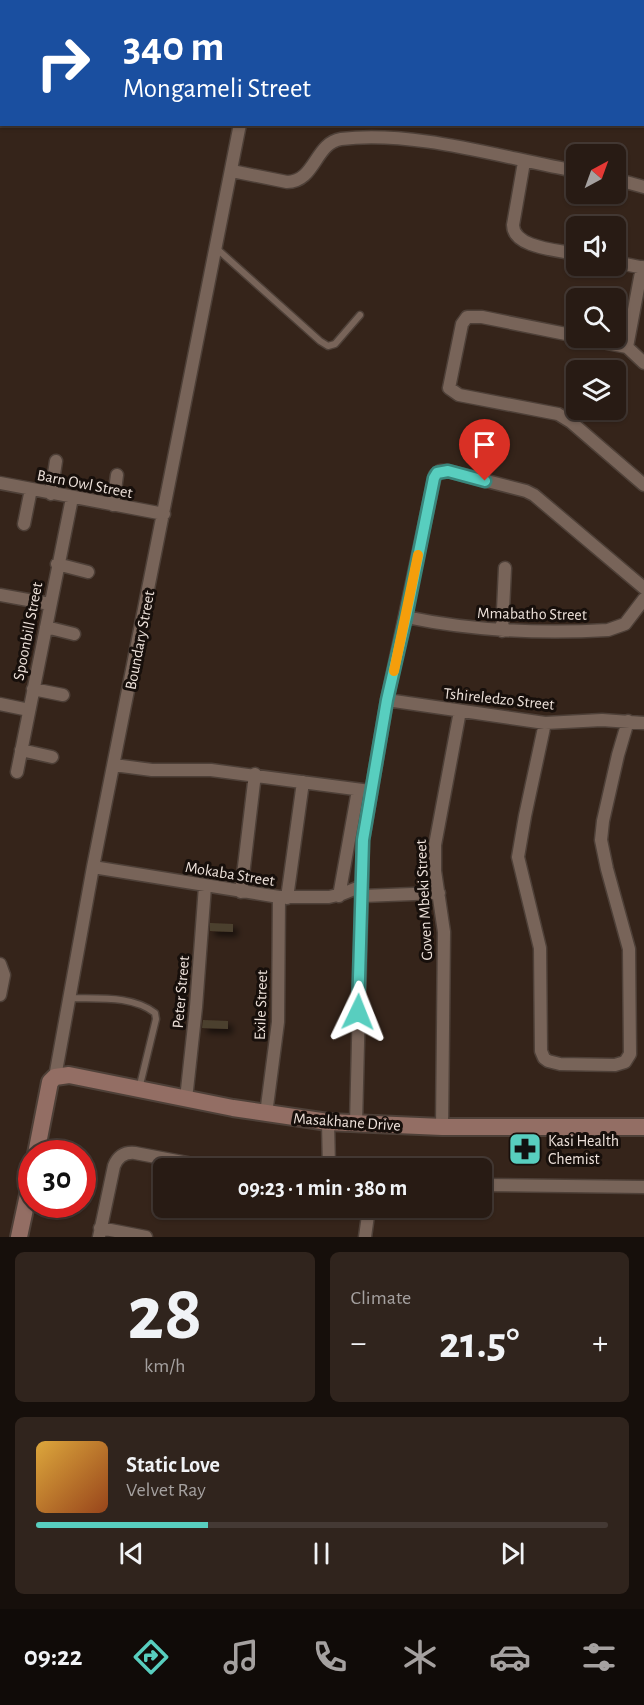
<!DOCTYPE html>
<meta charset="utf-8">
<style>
:root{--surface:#281b14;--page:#30241d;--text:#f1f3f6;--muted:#a5a1a0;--line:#443934;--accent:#58cebf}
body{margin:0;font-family:"Alegreya Sans",sans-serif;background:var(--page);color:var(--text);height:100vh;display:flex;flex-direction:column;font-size:22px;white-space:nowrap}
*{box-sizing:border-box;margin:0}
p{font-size:20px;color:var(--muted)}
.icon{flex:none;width:33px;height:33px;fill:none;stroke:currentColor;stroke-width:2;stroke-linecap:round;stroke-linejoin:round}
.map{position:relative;height:1237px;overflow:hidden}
.side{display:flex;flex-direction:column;gap:15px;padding:15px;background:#160f0b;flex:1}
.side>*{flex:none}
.hud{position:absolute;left:0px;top:0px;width:645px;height:126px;box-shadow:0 2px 4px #0004,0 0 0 2px var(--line);background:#1a4fa0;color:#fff;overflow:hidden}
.needle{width:39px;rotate:41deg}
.tools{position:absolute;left:566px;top:144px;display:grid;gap:12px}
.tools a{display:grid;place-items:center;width:60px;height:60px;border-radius:9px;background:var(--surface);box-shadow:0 2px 4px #0004,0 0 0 2px var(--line);font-size:30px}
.speed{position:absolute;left:18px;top:1140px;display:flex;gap:12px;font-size:30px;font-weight:700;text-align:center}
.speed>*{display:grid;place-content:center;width:78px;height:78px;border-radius:50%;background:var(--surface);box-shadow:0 2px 4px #0004,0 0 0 2px var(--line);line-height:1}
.speed .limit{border:9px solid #d22;background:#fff;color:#111}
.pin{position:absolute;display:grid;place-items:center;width:51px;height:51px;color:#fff;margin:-62px -26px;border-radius:50% 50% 50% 0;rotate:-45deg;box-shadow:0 0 6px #0007}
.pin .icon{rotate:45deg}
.me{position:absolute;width:66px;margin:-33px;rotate:2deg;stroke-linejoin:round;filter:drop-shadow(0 0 4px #0008)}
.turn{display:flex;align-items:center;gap:21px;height:126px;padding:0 24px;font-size:27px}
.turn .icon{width:78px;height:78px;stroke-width:2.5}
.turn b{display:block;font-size:42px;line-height:51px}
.big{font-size:45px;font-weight:700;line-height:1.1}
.side .widget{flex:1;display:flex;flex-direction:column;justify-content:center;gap:9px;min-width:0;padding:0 21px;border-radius:9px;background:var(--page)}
.side .dial{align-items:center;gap:0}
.dial b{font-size:78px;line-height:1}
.song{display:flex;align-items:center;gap:18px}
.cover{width:72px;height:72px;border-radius:9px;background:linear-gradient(135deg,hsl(40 70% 55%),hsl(20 70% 35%))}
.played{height:6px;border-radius:3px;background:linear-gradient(90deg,var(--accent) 30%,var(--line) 30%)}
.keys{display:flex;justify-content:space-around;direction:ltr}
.heat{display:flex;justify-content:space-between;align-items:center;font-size:33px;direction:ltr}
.side .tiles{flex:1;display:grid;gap:15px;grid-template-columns:1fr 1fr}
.widget:last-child{grid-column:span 2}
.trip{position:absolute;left:153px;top:1158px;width:339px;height:60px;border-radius:9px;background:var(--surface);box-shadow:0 2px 4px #0004,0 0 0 2px var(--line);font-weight:700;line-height:60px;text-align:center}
.tab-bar{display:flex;height:96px;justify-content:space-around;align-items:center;background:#100b08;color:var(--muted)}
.tab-bar .icon{width:42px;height:42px}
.tab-bar .selected{color:var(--accent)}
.tab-bar b{font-size:27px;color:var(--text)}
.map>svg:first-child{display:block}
</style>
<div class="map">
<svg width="644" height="1237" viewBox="0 0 644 1237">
<defs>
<filter id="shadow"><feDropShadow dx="4.5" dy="4.5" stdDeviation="3" flood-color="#0009"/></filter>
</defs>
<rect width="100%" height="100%" fill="#35241a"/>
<path fill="#4c402f" filter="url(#shadow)" d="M210 923 233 924V932L210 931Z
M203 1020 228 1021V1029L202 1028Z
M515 1144H535V1154H515Z"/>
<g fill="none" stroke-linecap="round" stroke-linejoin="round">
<g stroke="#4e4038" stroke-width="9">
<path id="lane" d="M362 2 363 0
M216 248 320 341 328 346 335 344 360 315
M70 998C97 999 132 995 155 1013L156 1019 139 1089"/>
</g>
<g stroke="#4e4038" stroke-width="15">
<path id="street" d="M263 2V0
M524 162 513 225C513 248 559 250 576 254
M232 171 287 182C315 182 315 143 341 139 415 130 503 158 576 171
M615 179 644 187
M615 262 644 268
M576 336 482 317H467L462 324 449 388 459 395 558 414 571 422 644 485
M582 338 627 347 644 363
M627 347 642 267
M0 483 164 514
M51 494 56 461
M113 505 117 475
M24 524 31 489
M57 564 88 572
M0 595 50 604
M406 617C473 631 540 634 608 630L625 624 644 599
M46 627 74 634
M502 631 505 568
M33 689 63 695
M387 700 545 723 602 720 644 723
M0 704 29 710
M545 723 525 816 518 857 540 948 541 1051 544 1058 548 1061 560 1064 615 1065 625 1062 630 1054 629 949 607 869 601 840 603 821 618 755 628 721
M21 750 52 757
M114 765 152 770H211L370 791
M17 772 72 498
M93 867 279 897H329L342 894 362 886
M241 892 255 774
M339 896 358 790
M362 896 439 893
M287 898 303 782
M0 964 4 975 0 995
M55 1077 93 867 240 124
M186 1099 196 1007 205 886
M266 1114 278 1022 279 897
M328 1122 329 1168
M356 1124 363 840 387 700 435 475 440 471H448L526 491 534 495 644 588
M442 1127 444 932 435 871V845L460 711
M482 1185 644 1187
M100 1228 146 1237
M99 1237 114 1166C118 1156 125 1152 135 1153L214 1168
M365 1237 369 1208"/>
</g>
<g stroke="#4e4038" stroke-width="20">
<path id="secondary" d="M204 0 212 2
M36 1154 50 1082 55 1077 69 1075 233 1108 328 1122 442 1127H644
M19 1237 32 1176"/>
</g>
<use href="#lane" stroke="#786459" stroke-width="6"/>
<use href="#street" stroke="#786459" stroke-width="12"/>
<use href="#secondary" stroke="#936e64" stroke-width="16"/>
</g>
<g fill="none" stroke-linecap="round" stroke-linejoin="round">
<g stroke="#39867c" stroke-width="15">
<path id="route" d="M358 1012 363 840 387 700 406 617 434 478 437 473 448 471 485 481"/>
</g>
<use href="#route" stroke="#58cebf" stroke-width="10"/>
<path stroke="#f59e0b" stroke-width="10" d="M394 671 418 555"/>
</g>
<defs>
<g id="pharmacy-square" transform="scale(1.725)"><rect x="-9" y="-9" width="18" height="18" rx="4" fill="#58cebf" stroke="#170f0b"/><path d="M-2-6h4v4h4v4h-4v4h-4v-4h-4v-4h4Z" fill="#111"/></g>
</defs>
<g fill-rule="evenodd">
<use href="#pharmacy-square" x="525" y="1149"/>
</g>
<g text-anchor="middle" stroke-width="6" stroke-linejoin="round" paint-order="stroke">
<g font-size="16" fill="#eee2db" stroke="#170f0b">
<text transform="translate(85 483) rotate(11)" y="6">Barn Owl Street</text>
<text transform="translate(532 613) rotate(1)" y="6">Mmabatho Street</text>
<text transform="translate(27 631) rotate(-79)" y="6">Spoonbill Street</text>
<text transform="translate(139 640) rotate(-79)" y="6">Boundary Street</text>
<text transform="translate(499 698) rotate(6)" y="6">Tshireledzo Street</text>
<text transform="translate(230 873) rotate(9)" y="6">Mokaba Street</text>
<text transform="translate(423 900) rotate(-93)" y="6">Goven Mbeki Street</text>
<text transform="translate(180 992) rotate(-85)" y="6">Peter Street</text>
<text transform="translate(260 1005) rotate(-88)" y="6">Exile Street</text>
<text transform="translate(347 1121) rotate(4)" y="6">Masakhane Drive</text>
</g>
<g font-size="16" fill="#eee2db" stroke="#170f0b" text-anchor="start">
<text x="548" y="1146">Kasi Health<tspan x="548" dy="18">Chemist</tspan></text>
</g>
</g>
</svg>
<div class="tools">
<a><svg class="needle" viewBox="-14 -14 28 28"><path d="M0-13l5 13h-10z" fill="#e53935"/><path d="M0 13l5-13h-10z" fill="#a5a1a0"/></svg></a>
<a><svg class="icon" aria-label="sound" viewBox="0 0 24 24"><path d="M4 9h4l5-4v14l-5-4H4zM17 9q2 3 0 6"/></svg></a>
<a><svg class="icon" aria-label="search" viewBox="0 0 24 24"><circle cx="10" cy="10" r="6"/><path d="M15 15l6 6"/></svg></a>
<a><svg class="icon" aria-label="layers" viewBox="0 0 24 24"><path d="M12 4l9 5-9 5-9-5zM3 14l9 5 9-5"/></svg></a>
</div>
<div class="speed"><div class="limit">30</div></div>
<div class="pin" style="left:485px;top:481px;background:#d93025"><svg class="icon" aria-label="arrive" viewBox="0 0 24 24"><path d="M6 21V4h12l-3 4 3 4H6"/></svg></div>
<svg class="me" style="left:358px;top:1012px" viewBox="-20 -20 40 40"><path d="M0-17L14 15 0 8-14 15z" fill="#58cebf" stroke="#fff" stroke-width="4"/></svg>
<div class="trip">09:23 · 1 min · 380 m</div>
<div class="hud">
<div class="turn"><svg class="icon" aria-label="right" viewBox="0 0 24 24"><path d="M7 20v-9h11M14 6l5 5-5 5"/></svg><div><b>340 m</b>Mongameli Street</div></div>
</div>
</div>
<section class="side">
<div class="tiles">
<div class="widget dial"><b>28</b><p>km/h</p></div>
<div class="widget"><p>Climate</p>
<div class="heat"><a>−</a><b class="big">21.5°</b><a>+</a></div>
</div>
<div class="widget">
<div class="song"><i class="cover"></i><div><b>Static Love</b><p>Velvet Ray</p></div></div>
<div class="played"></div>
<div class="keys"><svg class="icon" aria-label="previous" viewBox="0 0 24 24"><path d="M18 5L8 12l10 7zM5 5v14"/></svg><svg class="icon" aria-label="pause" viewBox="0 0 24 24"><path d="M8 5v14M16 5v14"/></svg><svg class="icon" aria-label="next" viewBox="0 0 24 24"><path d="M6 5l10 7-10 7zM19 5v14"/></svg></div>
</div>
</div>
</section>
<nav class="tab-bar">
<b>09:22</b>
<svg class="icon selected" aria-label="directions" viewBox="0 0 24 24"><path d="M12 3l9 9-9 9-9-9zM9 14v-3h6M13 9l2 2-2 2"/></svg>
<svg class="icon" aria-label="music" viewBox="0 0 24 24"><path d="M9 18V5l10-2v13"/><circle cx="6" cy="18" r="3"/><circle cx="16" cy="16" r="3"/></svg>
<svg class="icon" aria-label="phone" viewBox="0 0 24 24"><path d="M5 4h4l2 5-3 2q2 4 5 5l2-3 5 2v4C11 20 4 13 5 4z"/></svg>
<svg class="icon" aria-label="climate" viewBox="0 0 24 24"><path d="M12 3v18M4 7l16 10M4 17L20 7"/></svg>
<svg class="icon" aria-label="car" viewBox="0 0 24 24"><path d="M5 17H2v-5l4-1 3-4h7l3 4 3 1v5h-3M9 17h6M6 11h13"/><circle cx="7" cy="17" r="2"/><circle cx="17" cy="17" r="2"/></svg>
<svg class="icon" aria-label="filters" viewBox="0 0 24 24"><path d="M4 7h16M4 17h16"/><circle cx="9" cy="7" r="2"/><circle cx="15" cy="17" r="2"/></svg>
</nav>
